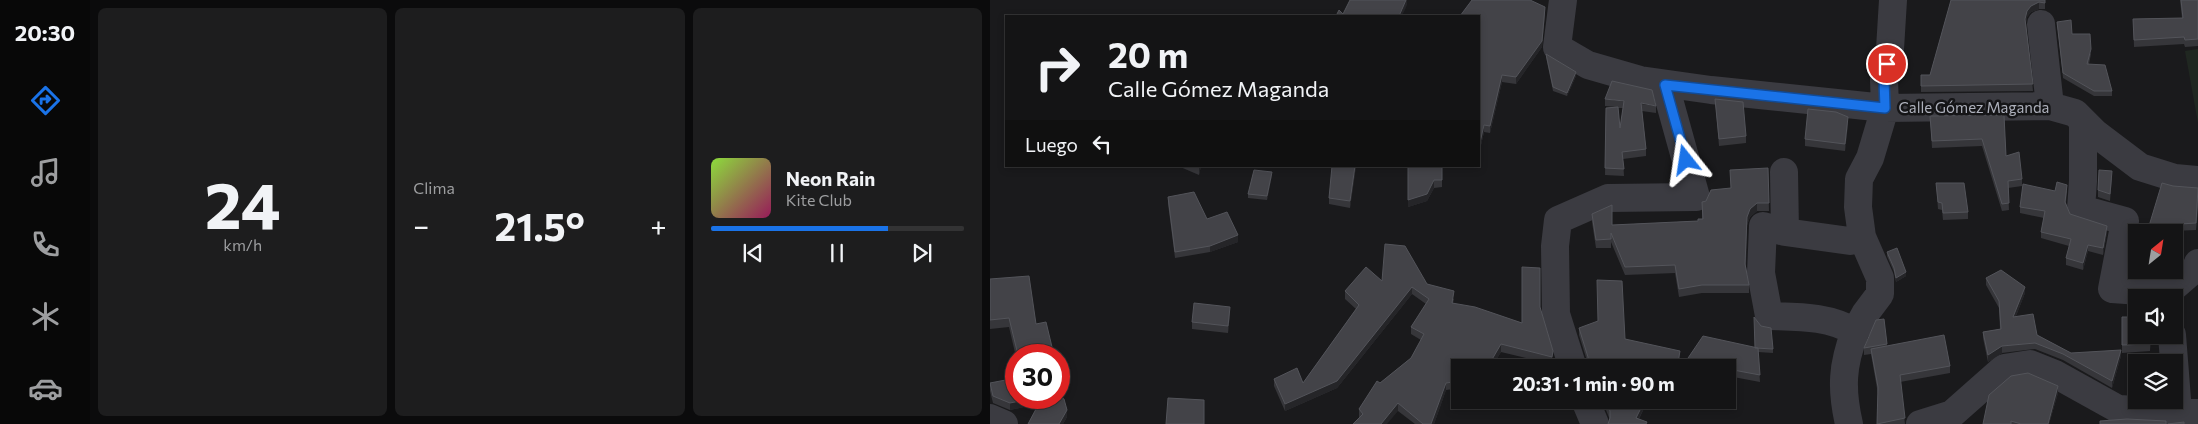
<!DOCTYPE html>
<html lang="es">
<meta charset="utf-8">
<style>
:root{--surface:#141415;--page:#1d1d1e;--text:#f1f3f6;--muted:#9d9ea0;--line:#333334;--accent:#1a73e8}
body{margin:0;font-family:Commissioner,sans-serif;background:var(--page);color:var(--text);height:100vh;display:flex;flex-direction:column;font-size:19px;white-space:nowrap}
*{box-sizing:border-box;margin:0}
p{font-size:16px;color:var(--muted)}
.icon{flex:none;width:28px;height:28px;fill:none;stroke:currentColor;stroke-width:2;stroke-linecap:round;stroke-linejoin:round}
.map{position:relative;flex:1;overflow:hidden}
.details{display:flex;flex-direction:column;gap:8px;padding:8px;background:#0b0b0c;width:900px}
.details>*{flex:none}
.top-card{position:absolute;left:15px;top:15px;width:475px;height:152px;border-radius:0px;box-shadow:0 2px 8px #0003,0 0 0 1px var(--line);background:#141415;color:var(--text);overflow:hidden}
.needle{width:32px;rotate:30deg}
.fabs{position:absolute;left:1138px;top:224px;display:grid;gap:10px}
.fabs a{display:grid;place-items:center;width:55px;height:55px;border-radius:0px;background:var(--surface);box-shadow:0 2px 8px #0003,0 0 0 1px var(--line);font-size:25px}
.speed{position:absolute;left:15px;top:344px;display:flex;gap:10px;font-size:25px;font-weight:700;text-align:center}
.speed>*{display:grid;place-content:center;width:65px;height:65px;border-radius:50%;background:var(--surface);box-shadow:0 2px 8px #0003,0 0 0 1px var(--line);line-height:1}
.speed .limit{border:8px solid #d22;background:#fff;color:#111}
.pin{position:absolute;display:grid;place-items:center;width:42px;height:42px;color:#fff;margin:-21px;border:2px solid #fff;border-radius:50%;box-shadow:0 1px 5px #0007}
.me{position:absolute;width:55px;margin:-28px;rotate:345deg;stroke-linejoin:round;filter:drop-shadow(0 0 4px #0008)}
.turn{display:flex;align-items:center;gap:18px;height:105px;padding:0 20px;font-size:22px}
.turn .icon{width:65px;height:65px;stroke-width:2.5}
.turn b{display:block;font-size:35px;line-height:42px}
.then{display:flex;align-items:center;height:48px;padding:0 20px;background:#0003;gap:10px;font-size:19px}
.big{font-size:38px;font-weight:700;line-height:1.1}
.details .card{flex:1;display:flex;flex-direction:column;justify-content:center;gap:8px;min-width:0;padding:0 18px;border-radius:8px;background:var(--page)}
.details .dial{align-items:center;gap:0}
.dial b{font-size:65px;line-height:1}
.song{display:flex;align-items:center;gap:15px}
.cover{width:60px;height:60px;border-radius:8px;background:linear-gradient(135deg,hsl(90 70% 55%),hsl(330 70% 35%))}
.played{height:5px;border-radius:2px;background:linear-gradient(90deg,var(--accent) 70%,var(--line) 70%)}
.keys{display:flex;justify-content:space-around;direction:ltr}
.heat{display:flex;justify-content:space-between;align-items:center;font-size:28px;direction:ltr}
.details .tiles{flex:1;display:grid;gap:8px;grid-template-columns:repeat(3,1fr)}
.trip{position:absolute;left:461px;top:359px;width:285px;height:50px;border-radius:0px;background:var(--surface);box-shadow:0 2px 8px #0003,0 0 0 1px var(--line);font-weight:700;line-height:50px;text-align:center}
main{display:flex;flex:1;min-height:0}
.tab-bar{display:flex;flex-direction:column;width:90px;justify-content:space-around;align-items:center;background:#080808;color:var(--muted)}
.tab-bar .icon{width:35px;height:35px}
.tab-bar .selected{color:var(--accent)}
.tab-bar b{font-size:22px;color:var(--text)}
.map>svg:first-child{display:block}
</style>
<main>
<nav class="tab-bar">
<b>20:30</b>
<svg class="icon selected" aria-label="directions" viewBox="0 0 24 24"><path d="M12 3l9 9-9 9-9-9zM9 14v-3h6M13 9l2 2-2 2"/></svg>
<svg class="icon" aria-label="music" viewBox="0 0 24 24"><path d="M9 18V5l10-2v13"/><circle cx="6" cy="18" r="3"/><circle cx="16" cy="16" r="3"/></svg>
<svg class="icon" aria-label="phone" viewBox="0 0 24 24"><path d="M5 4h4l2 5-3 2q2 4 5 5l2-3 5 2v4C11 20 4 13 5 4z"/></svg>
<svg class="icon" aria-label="climate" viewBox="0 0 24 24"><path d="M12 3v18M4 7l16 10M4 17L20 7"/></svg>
<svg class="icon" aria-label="car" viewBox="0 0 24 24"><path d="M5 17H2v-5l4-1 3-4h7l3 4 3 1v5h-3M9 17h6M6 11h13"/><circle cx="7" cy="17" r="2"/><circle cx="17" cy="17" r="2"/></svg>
</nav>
<section class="details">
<div class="tiles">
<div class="card dial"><b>24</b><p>km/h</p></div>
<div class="card"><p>Clima</p>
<div class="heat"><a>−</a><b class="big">21.5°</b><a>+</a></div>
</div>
<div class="card">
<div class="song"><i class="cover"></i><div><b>Neon Rain</b><p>Kite Club</p></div></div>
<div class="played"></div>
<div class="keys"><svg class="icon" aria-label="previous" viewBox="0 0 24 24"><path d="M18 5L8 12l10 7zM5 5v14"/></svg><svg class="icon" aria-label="pause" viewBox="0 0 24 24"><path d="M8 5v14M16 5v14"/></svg><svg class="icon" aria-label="next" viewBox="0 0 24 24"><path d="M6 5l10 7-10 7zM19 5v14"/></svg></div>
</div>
</div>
</section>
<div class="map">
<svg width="1208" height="424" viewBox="0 0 1208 424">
<rect width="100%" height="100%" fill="#1a1a1c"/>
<path fill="#202721" d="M1208 49V123L1195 51Z"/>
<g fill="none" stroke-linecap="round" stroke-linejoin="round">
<path stroke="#3b3b41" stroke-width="28" d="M573 0 567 47 598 65 650 80 721 90 895 108 1060 106 1085 113 1105 133 1150 167 1185 178 1208 180
M1051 24 1060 106
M1093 121V181L1091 209 1135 221 1122 289 1179 293
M794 172 795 232 773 226 771 273 779 316C809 317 839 316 865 332L875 314 890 294V278L872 237 868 207 869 179 880 158 895 108 894 79 900 49 903 0
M795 232 860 241 872 237
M1179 298V291L1207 267 1208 263
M1182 335 1188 412
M583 368 566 314 565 246 568 220 618 198 706 197 675 85
M595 400 605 424
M0 418 14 424
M859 424C851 389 852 365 865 332
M930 424 962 414 1014 368 1040 364 1065 374 1128 409 1208 413"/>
</g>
<path fill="#36363a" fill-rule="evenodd" d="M961 0H1055V9H1049L1041 12 1037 17 1036 23 1043 91 931 92V86L940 75Z
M1190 0H1208V46L1195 47 1194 44 1144 47 1143 19 1192 18Z
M555 14 552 47 526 84 512 82 500 133 494 132 489 154V16Z
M1067 22 1082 34 1101 54 1099 64 1122 91V96H1104L1073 78Z
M556 54 586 76 577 96 563 91 556 57Z
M615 99 666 106V113L652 111 656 149V156L633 159 634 176 615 175 616 108 626 107 615 106ZM628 108H633L630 128Z
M725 99 756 136V143L729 146Z
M1014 115 1016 156 1032 179V186L1018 188 1019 210 1012 211 992 146 942 148 940 116Z
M858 124 855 151 815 146V139Z
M188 166H211L209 175Z
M366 166 360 208 339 204V198Z
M418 166H452V187L444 188 437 201 418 207Z
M778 168 779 211H767L760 217 757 225 756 266 759 285V293H712L689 297 685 273 635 275 621 242V248H606L602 222V214L622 225 708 221 712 219V202L741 188Z
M282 175 277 200 258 198V194Z
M1122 178 1120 201 1108 197V190Z
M946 183 978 212V219L953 220 952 210 948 209Z
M1208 188V208L1206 230 1159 232V226Z
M1065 191H1077L1076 203 1080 214 1117 232 1113 255 1098 251 1093 270 1076 265V258L1079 246 1051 238V232L1054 218 1030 213V207Z
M178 197 217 219 248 242 220 252 185 258 178 204Z
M897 252 916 276 906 282 904 272 897 256Z
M996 278 1035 293 1026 316 1047 335 1081 353 1131 356 1122 388 1073 360 1045 349 1012 353 998 362 993 338V332L1010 329 1009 308 996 285Z
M0 279 46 324 62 355H26V357L19 327 0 329Z
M392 281 437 284 464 299 463 303 532 323 550 307 563 358 562 364 511 352 501 368H470V388L456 390 444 424H425L408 411 370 417H369V409L390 383 421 358 431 340 421 334V327L436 304 422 294 347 388 295 411 284 386V379L313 383 366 309 355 299V291Z
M240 314 238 333 202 329V322Z
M1132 317 1161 335 1160 351 1132 353Z
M894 319 897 346 960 366V373L910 382 915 424H887L888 394 881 354 874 355V348Z
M589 328 635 339 690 358 688 368H596L598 364 589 335Z
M765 348 783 349V353L768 352 770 382 738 376V368H696V361Z
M0 383 69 398 77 417 73 424H38L48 404 20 410 3 403 0 391Z
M1068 393 1059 424H993Z
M614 400H658L649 419 657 424 620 420 614 405Z"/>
<path fill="#252528" d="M416 0H417V5L412 16H409Z
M1049 2V9L1041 12 1037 17 1035 25V19L1037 11 1041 6Z
M555 7 552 47 526 84V77Z
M586 72V76L577 96V93Z
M512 75V82L500 133V126Z
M858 117V124L855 151V144Z
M494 125V132L489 154V147Z
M209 166H211L209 175Z
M365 166H366L360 208V201Z
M282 172V175L277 200V196Z
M444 180V188L437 201 418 207V200Z
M767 203V211L760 217 757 225V217L760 209Z
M1117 226V232L1113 255V248Z
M248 235V242L220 252V246Z
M1098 245V251L1093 270V263Z
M916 272V276L906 282V278Z
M422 287V294L347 388 295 411V404Z
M1035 287V293L1023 323V317Z
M240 307V314L238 333V326Z
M511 344V352L501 368H497Z
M1012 346V353L998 362V355Z
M62 347V355H28Z
M1131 350V356L1122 388V381Z
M563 351V358L562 364V357Z
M690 351V358L688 368H687Z
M456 383V390L444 424H441Z
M1068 386V393L1059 424H1058Z
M45 398H53V403L20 410V403Z
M655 400H658L646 424V418Z
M408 403V411L397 424H391Z
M77 410V417L73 424H69Z"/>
<path fill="#434348" stroke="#53545a" d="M360 0H416L409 16H346L349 10 353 14Z
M482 0H540L555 7 552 41 526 77 512 75 500 126 494 125 489 147V16H470Z
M961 0H1055V3L1049 2 1041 6 1037 11 1035 19 1043 84 931 86V75H940Z
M1191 0H1208V39L1195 40 1194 37 1144 40 1143 19 1193 18Z
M1081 20 1082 34H1100L1101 49 1097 64 1115 65 1122 91H1104L1073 73 1067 22Z
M556 54 586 72 577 93 563 87Z
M622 81 662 90 666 106 651 103 656 149 632 152 634 169 615 168 616 108 628 107 630 128 634 101 615 99Z
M725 99 753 102 756 136 729 139Z
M818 109 846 112 858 117 855 144 815 139Z
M1014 115 1016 156 1029 152 1032 179 1018 181 1019 203 1012 204 992 139 942 141 940 116Z
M342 166H365L360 201 339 198Z
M418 166H452V180H444L437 194 418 200Z
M778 168 779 203H767L760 209 757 217 755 264 759 285H712L689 289 685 265 635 267 621 233V239L606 240 602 214 622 205V225L708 221V219H713L712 202 716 201 721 190 741 188 740 170Z
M264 170 282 172 277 196 258 194Z
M1109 170 1122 171 1120 194 1108 190Z
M1067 182 1077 185 1075 202 1080 214 1117 226 1113 248 1098 245 1093 263 1076 258 1081 239 1051 232 1055 211 1030 207 1033 184 1065 191Z
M946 183H974L978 212 953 213 952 203 948 202Z
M1172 183 1183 186 1208 188 1206 223 1159 226Z
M204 192 217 219 237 212 248 235 220 246 185 252 178 197Z
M395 244 415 246 437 284 464 291 462 303 485 307 532 323V267L550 268V307L563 351 562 357 511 344 497 368H470V381L456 383 441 424H433L408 403 391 424H363L373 414 369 409 387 381 390 383 421 358 434 334 421 327 439 299 422 287 347 381 295 404 284 379 307 368 313 383 369 305 355 291 376 267 392 281Z
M907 248 916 272 906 278 904 268 897 252Z
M1011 270 1035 287 1023 317 1043 314 1047 335 1081 353 1131 350 1122 381 1073 354 1045 343 1012 346 998 355 993 332 1011 329 1009 301 996 278Z
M39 276 46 324 56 322 62 347 28 355 19 318 0 320V279Z
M607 280 632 281 635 339 690 351 687 368H596L598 365V357L589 328 608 321Z
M204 303 240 307 238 326 202 322Z
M764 317 771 326 781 328 783 349 765 348Z
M1132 317H1146V335H1160V344L1132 345Z
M894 319 897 344 874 348 886 320Z
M954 335 960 366 910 375 915 418 887 424 888 387 881 349Z
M713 336 768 348 770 375 738 369V368H730L696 361Z
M1038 373 1068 386 1058 424H1031L1021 421V424H993L999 395 1021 376Z
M26 378V398H45L20 403 3 396 0 383Z
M69 396 74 399 77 410 69 424H38L52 398H69Z
M178 398 214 400V424H176Z
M615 400H655L646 418 657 422 656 424H618L620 418V411Z
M1137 419 1176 421V424H1110V421Z
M1194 422V424H1178Z"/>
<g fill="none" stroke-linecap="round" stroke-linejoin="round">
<g stroke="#114b97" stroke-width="12">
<path id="route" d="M696 160 675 85 895 108 894 79 897 64"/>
</g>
<use href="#route" stroke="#1a73e8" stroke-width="9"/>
</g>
<g text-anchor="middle" stroke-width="5" stroke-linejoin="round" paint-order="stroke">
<g font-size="15" fill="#adb0bb" stroke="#151517">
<text x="984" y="113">Calle Gómez Maganda</text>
</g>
</g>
</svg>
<div class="fabs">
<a><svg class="needle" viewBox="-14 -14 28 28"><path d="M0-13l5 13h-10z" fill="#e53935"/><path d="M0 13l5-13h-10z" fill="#9d9ea0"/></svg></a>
<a><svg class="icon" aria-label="sound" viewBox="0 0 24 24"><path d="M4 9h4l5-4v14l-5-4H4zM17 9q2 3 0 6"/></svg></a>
<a><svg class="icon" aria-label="layers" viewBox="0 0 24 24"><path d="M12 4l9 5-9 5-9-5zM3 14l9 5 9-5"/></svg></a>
</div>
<div class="speed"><div class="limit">30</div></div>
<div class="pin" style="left:897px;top:64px;background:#d93025"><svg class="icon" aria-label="arrive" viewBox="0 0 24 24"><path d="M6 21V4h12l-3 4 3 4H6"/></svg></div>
<svg class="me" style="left:696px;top:160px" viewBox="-20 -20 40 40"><path d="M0-17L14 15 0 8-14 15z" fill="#1a73e8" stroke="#fff" stroke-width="4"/></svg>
<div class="trip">20:31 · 1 min · 90 m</div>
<div class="top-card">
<div class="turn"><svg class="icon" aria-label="right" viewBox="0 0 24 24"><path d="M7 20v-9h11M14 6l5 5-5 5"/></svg><div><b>20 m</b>Calle Gómez Maganda</div></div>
<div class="then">Luego<svg class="icon" aria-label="left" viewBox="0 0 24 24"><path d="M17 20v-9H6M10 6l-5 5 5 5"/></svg></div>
</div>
</div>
</main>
